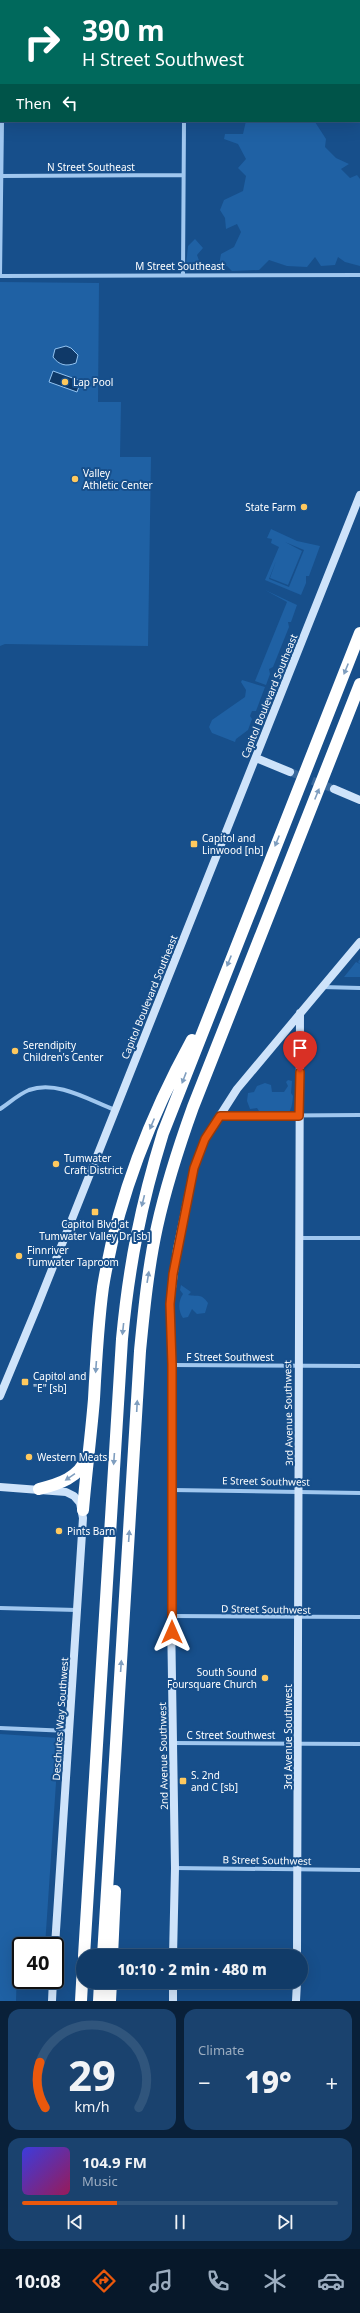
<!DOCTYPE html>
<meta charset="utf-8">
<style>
:root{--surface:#113b68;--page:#1a426e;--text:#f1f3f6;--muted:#9cadc0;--line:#30557c;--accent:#ea580c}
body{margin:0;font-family:"Noto Sans",sans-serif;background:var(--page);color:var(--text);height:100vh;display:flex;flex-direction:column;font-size:15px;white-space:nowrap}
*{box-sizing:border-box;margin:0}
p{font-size:13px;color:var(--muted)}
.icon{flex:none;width:22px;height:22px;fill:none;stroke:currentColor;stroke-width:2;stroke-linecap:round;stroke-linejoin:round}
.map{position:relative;height:2001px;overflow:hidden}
.sheet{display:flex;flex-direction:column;gap:8px;padding:8px;background:#092039;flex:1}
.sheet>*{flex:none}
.banner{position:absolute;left:0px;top:0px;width:360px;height:122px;box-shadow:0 4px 16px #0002,0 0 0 1px var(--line);background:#00695c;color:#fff;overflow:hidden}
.speed{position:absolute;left:12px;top:1937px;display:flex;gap:8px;font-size:20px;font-weight:700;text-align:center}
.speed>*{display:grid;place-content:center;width:52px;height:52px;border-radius:50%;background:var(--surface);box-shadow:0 4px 16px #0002,0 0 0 1px var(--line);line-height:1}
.speed .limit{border:2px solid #111;border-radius:6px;background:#fff;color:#111}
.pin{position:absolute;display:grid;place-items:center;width:34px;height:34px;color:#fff;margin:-41px -17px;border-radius:50% 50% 50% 0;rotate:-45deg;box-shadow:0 0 4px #0007}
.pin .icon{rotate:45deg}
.me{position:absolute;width:44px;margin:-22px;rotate:0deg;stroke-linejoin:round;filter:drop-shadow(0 0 3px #0008)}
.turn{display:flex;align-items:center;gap:14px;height:84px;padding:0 16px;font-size:18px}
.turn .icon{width:52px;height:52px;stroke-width:2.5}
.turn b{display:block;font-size:28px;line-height:34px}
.then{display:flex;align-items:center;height:38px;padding:0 16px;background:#0003;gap:8px;font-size:15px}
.big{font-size:30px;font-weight:800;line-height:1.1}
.sheet .tile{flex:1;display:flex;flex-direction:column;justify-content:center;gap:6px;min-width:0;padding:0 14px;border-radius:12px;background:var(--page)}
.sheet .dial{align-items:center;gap:0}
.dial svg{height:104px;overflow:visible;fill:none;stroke:var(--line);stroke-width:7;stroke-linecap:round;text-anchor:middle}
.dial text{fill:var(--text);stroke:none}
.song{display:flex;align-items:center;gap:12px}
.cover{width:48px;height:48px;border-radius:6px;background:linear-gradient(135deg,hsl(240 70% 55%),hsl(330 70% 35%))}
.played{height:4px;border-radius:2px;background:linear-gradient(90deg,var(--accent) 30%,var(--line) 30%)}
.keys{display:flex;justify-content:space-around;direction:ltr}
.heat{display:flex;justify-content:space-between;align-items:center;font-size:22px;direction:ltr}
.sheet .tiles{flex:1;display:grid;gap:8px;grid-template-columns:1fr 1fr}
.tile:last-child{grid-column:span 2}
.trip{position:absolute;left:76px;top:1949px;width:232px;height:40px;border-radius:20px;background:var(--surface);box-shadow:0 4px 16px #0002,0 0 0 1px var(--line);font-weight:800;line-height:40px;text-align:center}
.menu{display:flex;height:64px;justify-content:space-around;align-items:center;background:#07182a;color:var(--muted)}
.menu .icon{width:28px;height:28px}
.menu .active{color:var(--accent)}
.menu b{font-size:18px;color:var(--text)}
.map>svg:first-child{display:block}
</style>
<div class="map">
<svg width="360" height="2001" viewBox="0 0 360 2001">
<rect width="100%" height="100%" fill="#174f8b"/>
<path fill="#1f61a4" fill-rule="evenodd" d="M152 0H292L152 1Z
M246 121 315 122 326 139 325 147 336 158 349 164 341 169 350 178 357 175 360 179V266L345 262 338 257 335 265 321 266 315 257 307 267 287 266 269 260 259 270 232 271 227 266 199 272 186 265 188 246 195 239 203 248 197 255 201 266 219 265 221 254 234 247 241 232 237 224 226 229 225 218 220 210 224 200 243 191 246 176 238 168 246 159 238 144 224 139 225 134H243Z
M0 282 99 283 98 402H121L120 457H151L148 646 5 644 0 646Z
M271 529 297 541 320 546 309 576H306V583L301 595 265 580 279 547 271 543 272 539 267 538ZM285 542 304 550 289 587 269 579 276 561 270 578 288 585 302 551Z
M265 590 297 605 291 622H288L289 627 273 667 269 669 270 674 266 685 255 681 287 602Z
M242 680 265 687 256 711H252L250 716 252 719 248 730 236 739 235 742 212 733 209 727 212 720 245 697 246 690 241 682Z
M360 959V977H344L356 962 360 964 358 962Z
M288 1080 292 1081 291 1093 293 1096C292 1108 290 1120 273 1120L268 1114H261L257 1108 250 1109 247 1101 248 1093 254 1092 257 1086 265 1083 271 1085 272 1092H284L288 1086 286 1082Z
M181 1285 191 1292 188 1295C198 1297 201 1293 208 1303L205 1313 197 1314 192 1309 188 1317 183 1318C178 1311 178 1301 183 1294L180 1290Z
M0 1734 59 1738 45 1946H21V1970H17L16 2001H0Z"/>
<path fill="#0f3968" stroke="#92c3f1" d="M66 346 71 348 78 355 76 363C66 367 59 365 53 357L55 349Z
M53 371 81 381 77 392 49 382Z"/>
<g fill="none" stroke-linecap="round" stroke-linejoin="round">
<path stroke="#3a699c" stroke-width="8" stroke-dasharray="8 4" stroke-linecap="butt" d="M290 772 334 789"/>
<path stroke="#a0c7ef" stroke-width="4" d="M359 26H360
M0 69H1
M0 176 183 175
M183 274 184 121
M0 276 360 275
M0 276 2 121
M322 987 360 988
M0 1109C9 1103 19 1094 29 1090 57 1080 89 1100 115 1110
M220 1116 360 1115
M299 1238H360
M172 1365 360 1366
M172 1490 360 1493
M0 1608 77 1610
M171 1616 360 1617
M0 1728 69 1731
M173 1743 360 1744
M175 1868 360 1870"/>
<path stroke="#cee3fa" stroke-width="8" d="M256 758 290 772
M334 789 360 800
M0 1396 37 1307 360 495
M0 1487 66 1492 74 1496 80 1503 83 1518 55 1946
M173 1956 175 1868 171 1616 172 1365 170 1304 177 1249 194 1168 205 1139 237 1089 360 942
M297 1956 300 1013
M52 2001 53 1980
M173 2001V1982
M296 2001 297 1982"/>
<path stroke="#fff" stroke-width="12" d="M39 1489C59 1484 79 1478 87 1457
M83 1510C86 1473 91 1436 94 1399 96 1361 98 1324 103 1287 117 1201 151 1115 192 1040
M84 1956 122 1339C129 1265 141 1204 163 1133L360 633
M103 1956 140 1351C144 1310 148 1268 157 1227 166 1186 179 1146 193 1107L360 684
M112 1956 115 1891
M81 2001 83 1965
M99 2001 100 1982
M110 2001 111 1982"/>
</g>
<defs><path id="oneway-solid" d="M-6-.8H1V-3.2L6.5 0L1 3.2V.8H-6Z"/></defs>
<g fill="#7f9ebf">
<use href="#oneway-solid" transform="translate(346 669) rotate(112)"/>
<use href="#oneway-solid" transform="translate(317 794) rotate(-68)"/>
<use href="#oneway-solid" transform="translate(277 841) rotate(112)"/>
<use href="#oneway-solid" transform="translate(229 961) rotate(112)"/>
<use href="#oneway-solid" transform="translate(184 1078) rotate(111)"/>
<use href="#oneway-solid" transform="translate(152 1124) rotate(113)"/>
<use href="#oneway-solid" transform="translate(143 1201) rotate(104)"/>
<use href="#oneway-solid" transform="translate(148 1277) rotate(-81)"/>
<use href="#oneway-solid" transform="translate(123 1329) rotate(96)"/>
<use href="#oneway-solid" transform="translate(96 1367) rotate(94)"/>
<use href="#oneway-solid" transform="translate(137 1406) rotate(-87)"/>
<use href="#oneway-solid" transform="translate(114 1459) rotate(94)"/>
<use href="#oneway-solid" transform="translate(70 1477) rotate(146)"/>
<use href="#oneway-solid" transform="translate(129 1536) rotate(-86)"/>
<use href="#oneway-solid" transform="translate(121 1666) rotate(-86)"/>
</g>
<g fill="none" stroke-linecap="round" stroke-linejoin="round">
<g stroke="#983908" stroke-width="10">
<path id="route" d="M172 1632V1365L170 1304 173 1274 194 1168 205 1139 220 1116H299L300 1072"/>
</g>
<use href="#route" stroke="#ea580c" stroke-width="7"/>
</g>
<g fill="#ffc95e" stroke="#174f8b" stroke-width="1.5">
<circle cx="65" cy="382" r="4"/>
<circle cx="75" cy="479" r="4"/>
<circle cx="304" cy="507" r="4"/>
<rect x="190" y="840" width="8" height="8" rx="2"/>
<circle cx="15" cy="1051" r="4"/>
<circle cx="56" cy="1164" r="4"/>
<rect x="91" y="1208" width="8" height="8" rx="2"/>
<circle cx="19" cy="1256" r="4"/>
<rect x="21" y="1378" width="8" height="8" rx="2"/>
<circle cx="29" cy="1457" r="4"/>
<circle cx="59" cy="1531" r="4"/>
<circle cx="265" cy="1678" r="4"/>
<rect x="179" y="1777" width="8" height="8" rx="2"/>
</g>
<g text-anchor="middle" stroke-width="4" stroke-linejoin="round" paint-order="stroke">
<g font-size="10" fill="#fff" stroke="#174f8b">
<text x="91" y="171">N Street Southeast</text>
<text x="180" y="270">M Street Southeast</text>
<text transform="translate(269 696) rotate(-68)" y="4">Capitol Boulevard Southeast</text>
<text transform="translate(149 997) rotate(-68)" y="4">Capitol Boulevard Southeast</text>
<text x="230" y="1361">F Street Southwest</text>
<text transform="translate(288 1413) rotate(-91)" y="4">3rd Avenue Southwest</text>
<text transform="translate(266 1481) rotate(1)" y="4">E Street Southwest</text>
<text transform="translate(266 1609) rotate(1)" y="4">D Street Southwest</text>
<text transform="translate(60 1719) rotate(-86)" y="4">Deschutes Way Southwest</text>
<text x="231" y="1739">C Street Southwest</text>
<text transform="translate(288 1737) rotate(-90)" y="4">3rd Avenue Southwest</text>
<text transform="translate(163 1756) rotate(-91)" y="4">2nd Avenue Southwest</text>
<text transform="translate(267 1860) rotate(1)" y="4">B Street Southwest</text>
</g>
<g font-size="10" fill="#fff" stroke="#174f8b" text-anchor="start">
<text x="73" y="386">Lap Pool</text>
<text x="83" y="477">Valley<tspan x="83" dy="12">Athletic Center</tspan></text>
<text x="296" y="511" text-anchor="end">State Farm</text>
<text x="202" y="842">Capitol and<tspan x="202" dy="12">Linwood [nb]</tspan></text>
<text x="23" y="1049">Serendipity<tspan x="23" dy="12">Children's Center</tspan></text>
<text x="64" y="1162">Tumwater<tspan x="64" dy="12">Craft District</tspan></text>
<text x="95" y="1228" text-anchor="middle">Capitol Blvd at<tspan x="95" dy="12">Tumwater Valley Dr [sb]</tspan></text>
<text x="27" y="1254">Finnriver<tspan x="27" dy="12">Tumwater Taproom</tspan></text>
<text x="33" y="1380">Capitol and<tspan x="33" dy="12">"E" [sb]</tspan></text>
<text x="37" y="1461">Western Meats</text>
<text x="67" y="1535">Pints Barn</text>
<text x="257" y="1676" text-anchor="end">South Sound<tspan x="257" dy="12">Foursquare Church</tspan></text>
<text x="191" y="1779">S. 2nd<tspan x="191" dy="12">and C [sb]</tspan></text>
</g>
</g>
</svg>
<div class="speed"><div class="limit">40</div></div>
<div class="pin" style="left:300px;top:1072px;background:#d93025"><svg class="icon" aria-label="arrive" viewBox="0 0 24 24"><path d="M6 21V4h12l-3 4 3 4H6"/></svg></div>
<svg class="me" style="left:172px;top:1632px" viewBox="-20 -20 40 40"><path d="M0-17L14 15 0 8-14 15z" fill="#ea580c" stroke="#fff" stroke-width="4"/></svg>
<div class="trip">10:10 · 2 min · 480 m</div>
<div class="banner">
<div class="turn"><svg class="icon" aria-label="right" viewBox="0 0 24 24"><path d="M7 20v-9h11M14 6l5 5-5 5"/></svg><div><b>390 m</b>H Street Southwest</div></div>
<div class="then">Then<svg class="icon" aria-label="left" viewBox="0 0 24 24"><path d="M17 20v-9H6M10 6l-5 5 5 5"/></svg></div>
</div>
</div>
<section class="sheet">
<div class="tiles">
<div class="tile dial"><svg viewBox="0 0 100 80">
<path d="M14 69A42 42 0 1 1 86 69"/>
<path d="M14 69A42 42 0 0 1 10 34" stroke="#ea580c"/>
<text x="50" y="56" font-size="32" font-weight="700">29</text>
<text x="50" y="72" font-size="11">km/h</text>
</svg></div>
<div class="tile"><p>Climate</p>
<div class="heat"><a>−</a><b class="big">19°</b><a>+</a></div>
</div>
<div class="tile">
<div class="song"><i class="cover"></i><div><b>104.9 FM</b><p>Music</p></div></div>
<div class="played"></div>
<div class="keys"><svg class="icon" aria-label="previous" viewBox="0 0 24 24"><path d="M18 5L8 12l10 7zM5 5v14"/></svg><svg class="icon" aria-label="pause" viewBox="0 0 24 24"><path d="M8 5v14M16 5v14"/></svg><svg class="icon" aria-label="next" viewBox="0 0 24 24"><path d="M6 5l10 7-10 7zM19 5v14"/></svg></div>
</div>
</div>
</section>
<nav class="menu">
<b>10:08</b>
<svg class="icon active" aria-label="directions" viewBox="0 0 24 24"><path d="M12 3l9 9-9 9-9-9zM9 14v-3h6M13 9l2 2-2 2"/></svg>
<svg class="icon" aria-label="music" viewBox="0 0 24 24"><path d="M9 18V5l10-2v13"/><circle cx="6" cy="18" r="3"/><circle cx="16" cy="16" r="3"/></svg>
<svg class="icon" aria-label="phone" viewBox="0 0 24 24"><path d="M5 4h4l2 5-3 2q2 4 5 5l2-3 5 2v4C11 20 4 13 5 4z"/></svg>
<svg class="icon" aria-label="climate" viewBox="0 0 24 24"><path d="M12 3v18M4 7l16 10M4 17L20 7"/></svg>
<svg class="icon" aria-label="car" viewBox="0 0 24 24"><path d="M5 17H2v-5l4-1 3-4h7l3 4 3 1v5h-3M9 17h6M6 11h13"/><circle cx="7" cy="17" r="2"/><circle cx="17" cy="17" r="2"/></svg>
</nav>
